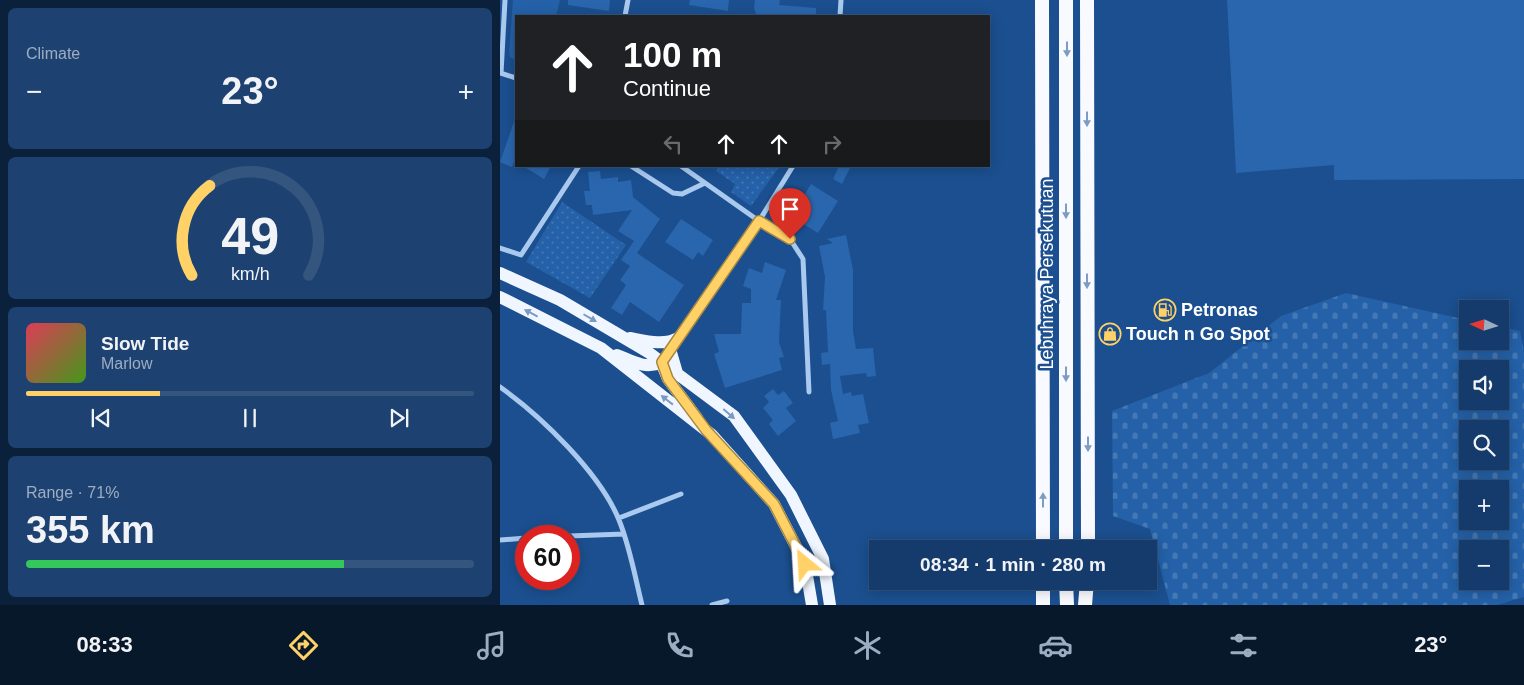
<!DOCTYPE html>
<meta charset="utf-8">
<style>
:root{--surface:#143b6b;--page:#1d4271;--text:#f1f3f6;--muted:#9dadc1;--line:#33557e;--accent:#ffd166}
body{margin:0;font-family:Helvetica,sans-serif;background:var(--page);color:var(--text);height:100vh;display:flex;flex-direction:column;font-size:19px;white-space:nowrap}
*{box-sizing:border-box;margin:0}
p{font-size:16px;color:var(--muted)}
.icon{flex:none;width:28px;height:28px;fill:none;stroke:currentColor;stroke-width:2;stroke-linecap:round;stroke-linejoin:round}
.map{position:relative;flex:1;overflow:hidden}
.panel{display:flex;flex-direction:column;gap:8px;padding:8px;background:#0b203b;width:500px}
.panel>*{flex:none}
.hud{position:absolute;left:15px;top:15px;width:475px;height:152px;border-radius:0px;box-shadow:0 2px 12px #0003,0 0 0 1px var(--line);background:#202124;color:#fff;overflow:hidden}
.needle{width:32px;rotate:274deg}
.buttons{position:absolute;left:959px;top:300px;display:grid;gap:10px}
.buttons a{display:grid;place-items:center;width:50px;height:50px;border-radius:0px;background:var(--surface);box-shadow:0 2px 12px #0003,0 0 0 1px var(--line);font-size:25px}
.speed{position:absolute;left:15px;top:525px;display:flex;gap:10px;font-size:25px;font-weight:700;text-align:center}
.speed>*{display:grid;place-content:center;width:65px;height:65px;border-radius:50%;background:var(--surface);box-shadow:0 2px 12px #0003,0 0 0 1px var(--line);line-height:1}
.speed .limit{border:8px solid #d22;background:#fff;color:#111}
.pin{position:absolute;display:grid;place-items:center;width:42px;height:42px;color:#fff;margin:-51px -21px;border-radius:50% 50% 50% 0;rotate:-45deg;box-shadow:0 0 5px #0007}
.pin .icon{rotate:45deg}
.me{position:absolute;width:55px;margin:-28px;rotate:333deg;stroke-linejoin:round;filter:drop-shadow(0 0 4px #0008)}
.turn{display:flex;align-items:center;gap:18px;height:105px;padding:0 25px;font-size:22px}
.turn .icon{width:65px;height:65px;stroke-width:2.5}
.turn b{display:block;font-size:35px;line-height:42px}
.lanes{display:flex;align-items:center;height:48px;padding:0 25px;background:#0003;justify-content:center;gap:25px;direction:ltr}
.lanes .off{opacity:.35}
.big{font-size:38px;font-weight:600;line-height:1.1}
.panel .widget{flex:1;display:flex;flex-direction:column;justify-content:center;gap:8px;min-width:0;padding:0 18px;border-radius:8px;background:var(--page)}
.panel .dial{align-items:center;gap:0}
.dial svg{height:130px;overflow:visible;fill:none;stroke:var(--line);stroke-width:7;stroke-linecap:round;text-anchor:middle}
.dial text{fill:var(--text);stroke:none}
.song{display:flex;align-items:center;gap:15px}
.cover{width:60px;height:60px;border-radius:8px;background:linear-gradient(135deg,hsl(350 70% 55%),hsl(100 70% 35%))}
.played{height:5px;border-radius:2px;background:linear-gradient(90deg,var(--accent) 30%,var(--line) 30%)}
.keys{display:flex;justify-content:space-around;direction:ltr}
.heat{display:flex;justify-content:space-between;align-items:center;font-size:28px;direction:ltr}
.charge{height:8px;border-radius:4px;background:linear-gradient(90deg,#34c759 71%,var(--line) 0)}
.trip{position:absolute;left:369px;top:540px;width:288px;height:50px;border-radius:0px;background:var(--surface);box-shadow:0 2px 12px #0003,0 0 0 1px var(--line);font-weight:600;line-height:50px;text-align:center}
.menu{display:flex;height:80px;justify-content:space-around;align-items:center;background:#08182b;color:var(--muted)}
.menu .icon{width:35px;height:35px}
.menu .current{color:var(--accent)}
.menu b{font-size:22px;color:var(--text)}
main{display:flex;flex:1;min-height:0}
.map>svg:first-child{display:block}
</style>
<main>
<section class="panel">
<div class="widget"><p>Climate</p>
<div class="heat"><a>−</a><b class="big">23°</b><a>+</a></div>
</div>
<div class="widget dial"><svg viewBox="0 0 100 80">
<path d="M14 69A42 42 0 1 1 86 69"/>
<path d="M14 69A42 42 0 0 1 25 14" stroke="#ffd166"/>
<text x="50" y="56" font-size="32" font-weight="700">49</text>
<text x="50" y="72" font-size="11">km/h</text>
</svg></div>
<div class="widget">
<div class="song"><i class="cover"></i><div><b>Slow Tide</b><p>Marlow</p></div></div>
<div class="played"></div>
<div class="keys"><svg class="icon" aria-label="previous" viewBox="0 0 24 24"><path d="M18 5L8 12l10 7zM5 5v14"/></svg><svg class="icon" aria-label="pause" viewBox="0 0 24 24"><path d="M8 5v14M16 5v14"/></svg><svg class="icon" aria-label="next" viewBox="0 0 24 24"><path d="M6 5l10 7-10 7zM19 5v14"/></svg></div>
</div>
<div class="widget"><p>Range · 71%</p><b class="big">355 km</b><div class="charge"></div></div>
</section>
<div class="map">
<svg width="1024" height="605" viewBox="0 0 1024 605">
<defs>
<pattern id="grass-dots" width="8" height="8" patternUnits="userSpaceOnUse" patternTransform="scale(1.25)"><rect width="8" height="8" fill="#2461a8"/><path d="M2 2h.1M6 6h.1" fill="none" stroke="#4579b5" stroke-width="1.8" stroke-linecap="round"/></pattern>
<pattern id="cemetery-stones" width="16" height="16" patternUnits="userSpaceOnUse" patternTransform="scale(1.25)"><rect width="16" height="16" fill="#2461a8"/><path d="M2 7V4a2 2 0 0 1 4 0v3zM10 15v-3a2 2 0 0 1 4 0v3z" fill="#4579b5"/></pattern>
</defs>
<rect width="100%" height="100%" fill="#1b4f8f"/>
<path fill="url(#grass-dots)" d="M219 166H280L251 206 231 192 235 184 216 171Z
M62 202 126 245 90 298 26 262Z"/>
<path fill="url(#cemetery-stones)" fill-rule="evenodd" d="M846 293 967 320 968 341H1000V327L1020 331 1024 352V597L997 605H670L650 529 613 516 612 411 709 373 781 316ZM968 369H1000V401H968ZM968 429H1000V461H968ZM968 489H1000V521H968ZM968 549H1000V581H968Z"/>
<path fill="#2461a8" d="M13 0H60L56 16H16V60L10 57 9 52Z"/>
<path fill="#2a66ad" d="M68 0H110L109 11 68 5Z
M190 0H229L228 11 189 5Z
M255 0H280L279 5 316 8V16H257L254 8Z
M727 0H1024V179L834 180V165L736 173Z
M15 119 16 155 12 167 0 162Z
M23 166H51L44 179Z
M339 166H351L342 184 333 179Z
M100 171 101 179 118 177V182L131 180 133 197 160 219 137 253 184 285 159 322 130 302 122 315 111 308 126 285 120 280 130 266 121 260 134 241 118 231 132 210 93 215 92 205H86L84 191H90L88 172Z
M311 184 338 201 318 233 300 222 295 231 286 225Z
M181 219 213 240 203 256 198 252 193 260 165 242Z
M346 235 353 270V331L356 349 373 348 376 376 367 377 366 373 340 376 343 394 351 392 352 396 363 394 369 423 358 425 360 433 333 439 330 423 338 421 331 390 330 364 322 365 321 353 328 352 326 310H323L325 277 319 246 333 243 327 239Z
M265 262 286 270 276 300H281L279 342 284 357 279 358 282 370 225 388 214 354 219 352 214 334H241L242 303H251V289L243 286 249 268 262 273Z
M273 389 278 395 284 391 293 403 286 408 296 421 278 436 269 424 273 420 263 408 269 402 264 396Z"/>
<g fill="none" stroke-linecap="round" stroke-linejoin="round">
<path stroke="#a9c9ee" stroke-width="5" d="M125 16 128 0
M340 16 341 0
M0 73 16 78
M1 73 5 0
M131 166 173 193 182 194 205 183
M181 166 259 221 290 239 303 259 309 392
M0 248 21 255 79 166
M178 338 259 221 293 166
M0 387C41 416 100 473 119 520 130 547 135 577 142 605
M119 518 181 494
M69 536 124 534
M0 540 26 538
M212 605 227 601"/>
<path stroke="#f0f6ff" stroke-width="12" d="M0 273 60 300 148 352 234 416 291 495 323 559 330 605
M0 297 101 348 212 435 274 504 305 564 312 605
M130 338C146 341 164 346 178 338
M170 349 177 373
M117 355C132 361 146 370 161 362
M161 362 168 379 197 418"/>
<path stroke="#f8faff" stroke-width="14" d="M542 0 543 549
M587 0 588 549
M566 549V0
M543 581V605
M566 581 567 605
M585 605 587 581"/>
</g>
<defs><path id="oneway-solid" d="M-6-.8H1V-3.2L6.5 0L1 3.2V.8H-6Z" transform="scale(1.25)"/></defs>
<g fill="#7e9cc1">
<use href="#oneway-solid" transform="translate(567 49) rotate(90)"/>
<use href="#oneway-solid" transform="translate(587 119) rotate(90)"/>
<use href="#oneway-solid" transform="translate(566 211) rotate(90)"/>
<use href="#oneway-solid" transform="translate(587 281) rotate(90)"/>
<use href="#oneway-solid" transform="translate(566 374) rotate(90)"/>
<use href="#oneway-solid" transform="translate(588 444) rotate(90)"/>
<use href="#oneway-solid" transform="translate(543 500) rotate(-90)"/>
</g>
<g fill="#7b9ac1">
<use href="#oneway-solid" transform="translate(31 313) rotate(-152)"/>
<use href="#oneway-solid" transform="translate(90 318) rotate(30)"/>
<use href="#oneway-solid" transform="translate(167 400) rotate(-142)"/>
<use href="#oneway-solid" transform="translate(229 414) rotate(41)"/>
</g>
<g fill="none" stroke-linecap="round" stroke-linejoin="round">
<g stroke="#a68842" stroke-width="12">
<path id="route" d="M290 239 259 221 162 362 168 379 206 430 274 504 305 564"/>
</g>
<use href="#route" stroke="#ffd166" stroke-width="9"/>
</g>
<defs>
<g id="fuel-ring" transform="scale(1.125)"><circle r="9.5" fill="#1b4f8f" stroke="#ffd166" stroke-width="1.5"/><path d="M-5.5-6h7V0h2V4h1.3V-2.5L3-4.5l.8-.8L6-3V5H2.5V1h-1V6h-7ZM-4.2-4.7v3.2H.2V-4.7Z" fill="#ffd166"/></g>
<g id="shop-ring" transform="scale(1.125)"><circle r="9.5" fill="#1b4f8f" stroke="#ffd166" stroke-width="1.5"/><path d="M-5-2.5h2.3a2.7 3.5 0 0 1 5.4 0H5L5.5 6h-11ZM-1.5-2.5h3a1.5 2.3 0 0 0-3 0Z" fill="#ffd166"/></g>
</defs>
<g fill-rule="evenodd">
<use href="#fuel-ring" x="665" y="310"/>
<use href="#shop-ring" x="610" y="334"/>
</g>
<g text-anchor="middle" stroke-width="5" stroke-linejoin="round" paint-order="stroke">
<g font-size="18" fill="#fff" stroke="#1b4f8f">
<text transform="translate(547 274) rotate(-90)" y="6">Lebuhraya Persekutuan</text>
</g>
<g font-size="18" font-weight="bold" fill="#fff" stroke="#1b4f8f" text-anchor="start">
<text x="681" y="316">Petronas</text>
<text x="626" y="340">Touch n Go Spot</text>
</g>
</g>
</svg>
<div class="buttons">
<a><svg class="needle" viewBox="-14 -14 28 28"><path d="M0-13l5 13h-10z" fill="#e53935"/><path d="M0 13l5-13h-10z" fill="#9dadc1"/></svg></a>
<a><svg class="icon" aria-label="sound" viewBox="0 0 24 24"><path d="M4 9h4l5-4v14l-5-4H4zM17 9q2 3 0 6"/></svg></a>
<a><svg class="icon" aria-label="search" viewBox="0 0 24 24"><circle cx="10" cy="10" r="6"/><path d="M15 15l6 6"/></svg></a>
<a>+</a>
<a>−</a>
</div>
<div class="speed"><div class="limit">60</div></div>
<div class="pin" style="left:290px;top:239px;background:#d93025"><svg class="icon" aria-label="arrive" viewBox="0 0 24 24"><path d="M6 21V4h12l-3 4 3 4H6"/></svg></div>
<svg class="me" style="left:305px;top:564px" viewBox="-20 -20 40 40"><path d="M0-17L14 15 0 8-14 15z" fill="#ffd166" stroke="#fff" stroke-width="4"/></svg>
<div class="trip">08:34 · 1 min · 280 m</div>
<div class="hud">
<div class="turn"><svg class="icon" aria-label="ahead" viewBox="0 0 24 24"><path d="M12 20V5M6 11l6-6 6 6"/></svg><div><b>100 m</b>Continue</div></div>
<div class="lanes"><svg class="icon off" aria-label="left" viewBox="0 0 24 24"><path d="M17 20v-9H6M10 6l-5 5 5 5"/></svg><svg class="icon" aria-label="ahead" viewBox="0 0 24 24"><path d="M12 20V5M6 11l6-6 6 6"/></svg><svg class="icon" aria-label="ahead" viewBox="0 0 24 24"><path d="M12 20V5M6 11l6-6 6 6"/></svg><svg class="icon off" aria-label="right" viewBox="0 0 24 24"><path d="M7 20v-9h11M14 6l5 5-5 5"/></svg></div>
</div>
</div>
</main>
<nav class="menu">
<b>08:33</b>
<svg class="icon current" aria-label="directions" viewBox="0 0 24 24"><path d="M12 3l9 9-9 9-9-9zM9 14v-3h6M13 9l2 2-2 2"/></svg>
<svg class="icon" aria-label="music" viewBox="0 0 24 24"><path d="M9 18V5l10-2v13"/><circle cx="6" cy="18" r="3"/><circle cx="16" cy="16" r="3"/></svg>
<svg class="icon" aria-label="phone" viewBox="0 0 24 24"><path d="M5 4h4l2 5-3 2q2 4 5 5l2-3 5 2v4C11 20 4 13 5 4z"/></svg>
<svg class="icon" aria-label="climate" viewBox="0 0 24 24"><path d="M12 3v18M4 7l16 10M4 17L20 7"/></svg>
<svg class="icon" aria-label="car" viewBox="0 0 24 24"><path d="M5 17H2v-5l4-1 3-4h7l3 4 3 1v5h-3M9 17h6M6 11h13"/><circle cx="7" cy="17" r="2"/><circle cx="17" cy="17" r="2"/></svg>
<svg class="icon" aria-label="filters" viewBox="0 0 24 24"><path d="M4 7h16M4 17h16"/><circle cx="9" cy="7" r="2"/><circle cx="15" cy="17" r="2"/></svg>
<b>23°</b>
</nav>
